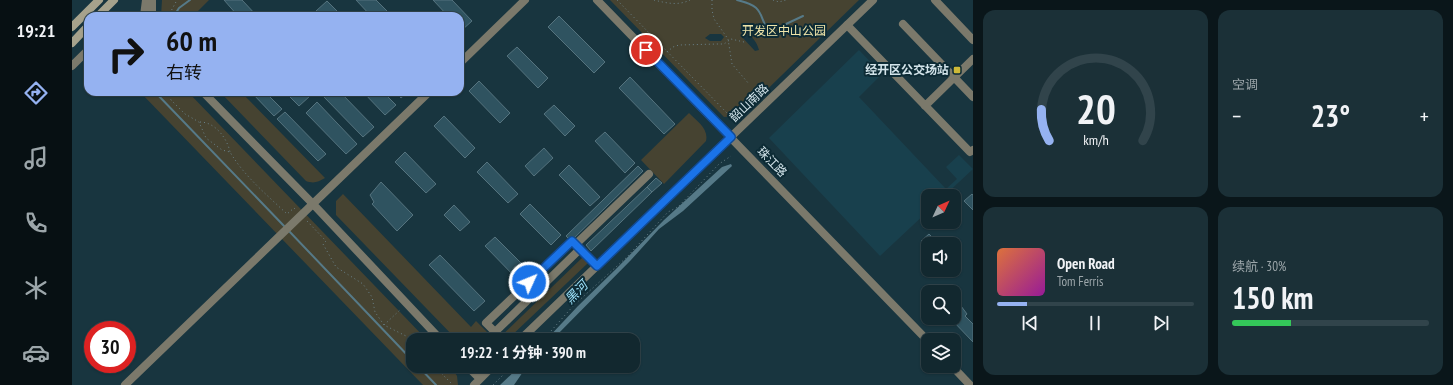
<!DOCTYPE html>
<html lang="zh">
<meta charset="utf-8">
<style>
:root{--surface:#12282f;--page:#1b3037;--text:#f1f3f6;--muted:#9ca6aa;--line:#31444b;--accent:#95b2f1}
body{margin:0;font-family:"PT Sans Narrow","Noto Sans SC",sans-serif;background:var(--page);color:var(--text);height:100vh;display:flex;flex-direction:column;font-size:15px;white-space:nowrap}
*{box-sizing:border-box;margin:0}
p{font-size:13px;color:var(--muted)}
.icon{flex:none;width:22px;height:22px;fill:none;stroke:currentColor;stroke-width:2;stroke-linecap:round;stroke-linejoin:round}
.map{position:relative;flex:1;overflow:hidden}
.panel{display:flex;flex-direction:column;gap:10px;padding:10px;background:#0a161a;width:480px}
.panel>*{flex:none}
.guide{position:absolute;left:12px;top:12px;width:380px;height:84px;border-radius:12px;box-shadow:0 1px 3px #0004,0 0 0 1px var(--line);background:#95b2f1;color:#111;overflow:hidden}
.needle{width:26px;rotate:46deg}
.tools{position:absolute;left:849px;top:189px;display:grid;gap:8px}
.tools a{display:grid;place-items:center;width:40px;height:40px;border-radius:8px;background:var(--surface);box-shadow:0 1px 3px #0004,0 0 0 1px var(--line);font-size:20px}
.speed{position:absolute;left:12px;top:321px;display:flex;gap:8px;font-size:20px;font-weight:700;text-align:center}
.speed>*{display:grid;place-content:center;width:52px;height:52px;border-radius:50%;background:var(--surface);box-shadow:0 1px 3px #0004,0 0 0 1px var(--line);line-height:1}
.speed .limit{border:6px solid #d22;background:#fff;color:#111}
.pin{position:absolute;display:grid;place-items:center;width:34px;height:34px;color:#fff;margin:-17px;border:2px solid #fff;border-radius:50%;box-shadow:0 1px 4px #0007}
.me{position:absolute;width:44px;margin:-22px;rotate:46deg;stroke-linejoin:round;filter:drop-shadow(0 0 3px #0008)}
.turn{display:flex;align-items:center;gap:14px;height:84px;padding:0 16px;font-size:18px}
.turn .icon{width:52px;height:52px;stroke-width:2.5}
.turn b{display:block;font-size:28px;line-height:34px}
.big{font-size:30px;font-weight:700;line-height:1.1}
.panel .card{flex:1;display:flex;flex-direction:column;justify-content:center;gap:6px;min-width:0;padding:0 14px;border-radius:12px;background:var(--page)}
.panel .dial{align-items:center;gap:0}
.dial svg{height:104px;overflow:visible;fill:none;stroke:var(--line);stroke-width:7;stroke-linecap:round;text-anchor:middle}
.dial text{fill:var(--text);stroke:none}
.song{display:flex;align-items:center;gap:12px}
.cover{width:48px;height:48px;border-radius:6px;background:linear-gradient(135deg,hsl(20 70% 55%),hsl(300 70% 35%))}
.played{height:4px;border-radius:2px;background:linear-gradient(90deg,var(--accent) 15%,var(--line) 15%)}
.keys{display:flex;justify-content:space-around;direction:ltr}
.heat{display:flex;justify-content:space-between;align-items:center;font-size:22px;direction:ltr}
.charge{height:6px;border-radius:3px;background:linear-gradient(90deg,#34c759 30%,var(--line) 0)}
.panel .tiles{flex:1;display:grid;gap:10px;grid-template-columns:repeat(2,1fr)}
.trip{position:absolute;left:334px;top:333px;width:234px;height:40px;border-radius:12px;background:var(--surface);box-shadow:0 1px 3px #0004,0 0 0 1px var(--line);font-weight:700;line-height:40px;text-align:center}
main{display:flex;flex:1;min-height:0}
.menu{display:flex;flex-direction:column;width:72px;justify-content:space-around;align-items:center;background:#071013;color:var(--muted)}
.menu .icon{width:28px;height:28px}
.menu .selected{color:var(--accent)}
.menu b{font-size:18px;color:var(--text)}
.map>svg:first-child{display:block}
</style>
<main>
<nav class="menu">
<b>19:21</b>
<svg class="icon selected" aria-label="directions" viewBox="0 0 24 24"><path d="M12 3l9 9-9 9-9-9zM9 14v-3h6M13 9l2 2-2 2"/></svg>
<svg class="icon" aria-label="music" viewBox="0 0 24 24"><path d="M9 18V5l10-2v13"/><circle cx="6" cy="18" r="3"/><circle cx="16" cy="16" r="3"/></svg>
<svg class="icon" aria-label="phone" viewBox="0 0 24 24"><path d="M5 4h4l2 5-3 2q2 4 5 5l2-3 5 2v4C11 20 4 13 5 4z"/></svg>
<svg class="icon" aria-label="climate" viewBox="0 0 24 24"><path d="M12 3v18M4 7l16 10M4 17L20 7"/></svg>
<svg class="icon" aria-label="car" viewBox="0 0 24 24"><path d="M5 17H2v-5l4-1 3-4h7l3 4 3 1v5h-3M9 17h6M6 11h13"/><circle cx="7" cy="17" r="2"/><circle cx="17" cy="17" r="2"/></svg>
</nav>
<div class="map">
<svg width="901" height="385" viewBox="0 0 901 385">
<rect width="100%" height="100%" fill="#18353f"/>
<path fill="#18404d" d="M787 50 810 74 787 97 874 189 885 179 874 167 887 155 901 169 872 196H856V211L808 256 697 138Z"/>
<path fill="#464331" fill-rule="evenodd" d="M90 0H137L121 16H89Z
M538 0H787L668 116 652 117ZM638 34H649L652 37 649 41H638L633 38ZM671 34C679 33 685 42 687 50L683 51 670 37Z
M68 92H116L355 340H341V366H379L385 376 386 385H351Z
M148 92H169L253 178C246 182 242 184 234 181Z
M617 113C625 121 637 129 634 141L592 184 569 160Z
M271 194 399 327 404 321 423 340H385L264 215V201Z
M511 257 516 263 435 340H425Z"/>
<path fill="#567a88" d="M659 164 660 166 611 211 587 229 559 260 480 340H474L506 306 544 269 592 220 650 167Z
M448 366H455L442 385H428Z"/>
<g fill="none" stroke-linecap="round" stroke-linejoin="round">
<path stroke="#567a88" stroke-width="2" d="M665 0C694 7 685 14 698 34L705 37 714 24 731 16
M102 16 107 8 118 0
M83 92 213 227
M216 230 341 361
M346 366 364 385"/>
</g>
<path fill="#2f5360" stroke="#55737e" d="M152 0H170L185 16H166Z
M284 0H304L319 15 299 16Z
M361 0H380L400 21 390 30 388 28V16H376Z
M255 1 270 16H249L244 11Z
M487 16 533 62 522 73 476 27Z
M445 47 476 78 466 88 435 56Z
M558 77 603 124 592 134 547 88Z
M407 81 438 113 428 123 397 91Z
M179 92H193L210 109 202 116Z
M213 92H234L238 96 227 106Z
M255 92H268L302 127 291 137 251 96Z
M291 92H311L324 105 313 115Z
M323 92H336L329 98Z
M245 102 285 144 274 154 234 113Z
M482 105 503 126 493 136 472 114Z
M213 112 254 154 246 161 205 119Z
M372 116 403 148 393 158 362 126Z
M533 132 563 163 553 173 523 141Z
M472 148 481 158 462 176 453 166Z
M333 152 364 184 354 193 323 162Z
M415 162 446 194 436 203 405 172Z
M497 165 528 197 518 206 487 175Z
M566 166 571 171 499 241 494 236Z
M584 178 590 183 580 192 575 187Z
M309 182 341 215 325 231 300 204 302 202 298 195Z
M575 187 580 192 519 251 514 245Z
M900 194 901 195V210L892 201Z
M458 204 489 235 479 245 448 214Z
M382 205 398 222 388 231 372 215Z
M857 234 865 242 871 237 878 244H856V249L849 241Z
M423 237 454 268 444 278 413 246Z
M882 248 888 254 882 260Z
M368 255 413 301 402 311 357 265Z
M882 305 886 309 889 306 895 314 893 316 901 324V342L878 318H882Z"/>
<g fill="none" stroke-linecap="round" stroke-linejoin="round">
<path stroke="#6a828a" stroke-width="1" stroke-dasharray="1 3" stroke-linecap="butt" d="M545 0 655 113 665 114 659 120
M582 0C594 3 606 6 618 0
M640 0V10L642 19 656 39 660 64 677 84
M701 0 707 2 714 0
M90 16 98 13 105 0
M595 52 601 47 607 45 646 44H652L659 39 672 42
M96 92 99 100 113 114 127 122 134 138 150 150 158 152C172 176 195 195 215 214L222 208 224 210
M128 122C143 122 155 138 158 152
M235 221 254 241 251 244 264 267 291 284 300 297 303 312 312 325 342 340
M312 325 329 309
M471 340 502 305 555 257 596 212 606 207 647 164 659 156
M368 366 369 373 381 385
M421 385 440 366"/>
<path stroke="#7b796b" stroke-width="8" d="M863 0 901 40
M831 24 901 97
M775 25 898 152 901 150
M853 106 901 59
M504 244 500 241 414 323 423 332 508 249
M525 266 504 244 577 174"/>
<path stroke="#7b796b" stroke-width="8" d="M525 0 856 341
M72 16 74 0
M80 16V0
M388 63 453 0
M0 66 16 50
M131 92 241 204 369 340
M448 340 801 0
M395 366 408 379
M880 366 898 385
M53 385 357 92
M402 385 421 366"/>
<path stroke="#a6a28c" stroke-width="8" d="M26 16 42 0
M0 27 27 0
M0 43 16 26"/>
</g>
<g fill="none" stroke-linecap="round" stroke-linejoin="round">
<g stroke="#114b97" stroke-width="10">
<path id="route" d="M457 282 500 241 525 266 659 137 574 50"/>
</g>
<use href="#route" stroke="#1a73e8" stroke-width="7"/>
</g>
<rect fill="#cdb938" stroke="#0d2b35" stroke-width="1.5" x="881" y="66" width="8" height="8" rx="2"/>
<g text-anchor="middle" stroke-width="4" stroke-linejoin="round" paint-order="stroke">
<g font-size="12" fill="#efe5aa" stroke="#0d2b35">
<text x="712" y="35">开发区中山公园</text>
</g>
<g font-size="12" font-weight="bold" fill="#d3e4ea" stroke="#0d2b35" text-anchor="end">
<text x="877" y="74">经开区公交场站</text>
</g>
<g font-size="12" fill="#d3e4ea" stroke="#0d2b35">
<text transform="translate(677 103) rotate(-44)" y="4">韶山南路</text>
<text transform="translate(700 162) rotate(46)" y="4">珠江路</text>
</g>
<g font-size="13" font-style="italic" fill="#9fe4fd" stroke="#0d2b35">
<text transform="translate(504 292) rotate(-46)" y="5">黑河</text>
</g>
</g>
</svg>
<div class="tools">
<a><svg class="needle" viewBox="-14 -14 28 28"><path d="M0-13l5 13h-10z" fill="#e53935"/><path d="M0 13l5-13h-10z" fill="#9ca6aa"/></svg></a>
<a><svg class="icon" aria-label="sound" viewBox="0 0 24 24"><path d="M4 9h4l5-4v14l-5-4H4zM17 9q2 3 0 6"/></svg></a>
<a><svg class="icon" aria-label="search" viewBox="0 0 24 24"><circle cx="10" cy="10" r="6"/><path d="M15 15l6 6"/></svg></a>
<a><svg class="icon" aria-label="layers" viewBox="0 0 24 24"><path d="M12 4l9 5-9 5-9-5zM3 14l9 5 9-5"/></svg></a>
</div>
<div class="speed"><div class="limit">30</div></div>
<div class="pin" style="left:574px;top:50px;background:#d93025"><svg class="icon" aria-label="arrive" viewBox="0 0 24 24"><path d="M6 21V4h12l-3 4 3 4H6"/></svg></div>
<svg class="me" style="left:457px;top:282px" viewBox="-20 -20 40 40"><circle r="17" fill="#1a73e8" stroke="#fff" stroke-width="3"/><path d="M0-11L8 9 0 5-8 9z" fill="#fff"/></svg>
<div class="trip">19:22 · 1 分钟 · 390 m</div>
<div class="guide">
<div class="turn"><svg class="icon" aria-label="right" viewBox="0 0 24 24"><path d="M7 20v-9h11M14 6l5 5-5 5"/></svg><div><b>60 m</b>右转</div></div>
</div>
</div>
<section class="panel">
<div class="tiles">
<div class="card dial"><svg viewBox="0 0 100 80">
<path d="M14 69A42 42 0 1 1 86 69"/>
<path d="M14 69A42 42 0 0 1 8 45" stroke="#95b2f1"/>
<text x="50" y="56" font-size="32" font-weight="700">20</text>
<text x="50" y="72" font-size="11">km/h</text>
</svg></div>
<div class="card"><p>空调</p>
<div class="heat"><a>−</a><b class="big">23°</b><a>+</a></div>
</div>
<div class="card">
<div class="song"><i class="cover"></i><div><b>Open Road</b><p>Tom Ferris</p></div></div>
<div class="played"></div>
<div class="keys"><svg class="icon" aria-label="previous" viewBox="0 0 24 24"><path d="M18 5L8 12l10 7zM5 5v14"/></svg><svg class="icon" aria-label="pause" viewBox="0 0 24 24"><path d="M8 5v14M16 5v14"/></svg><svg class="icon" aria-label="next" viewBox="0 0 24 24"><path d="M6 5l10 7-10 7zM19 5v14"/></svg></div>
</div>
<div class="card"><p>续航 · 30%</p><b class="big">150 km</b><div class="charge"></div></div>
</div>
</section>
</main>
